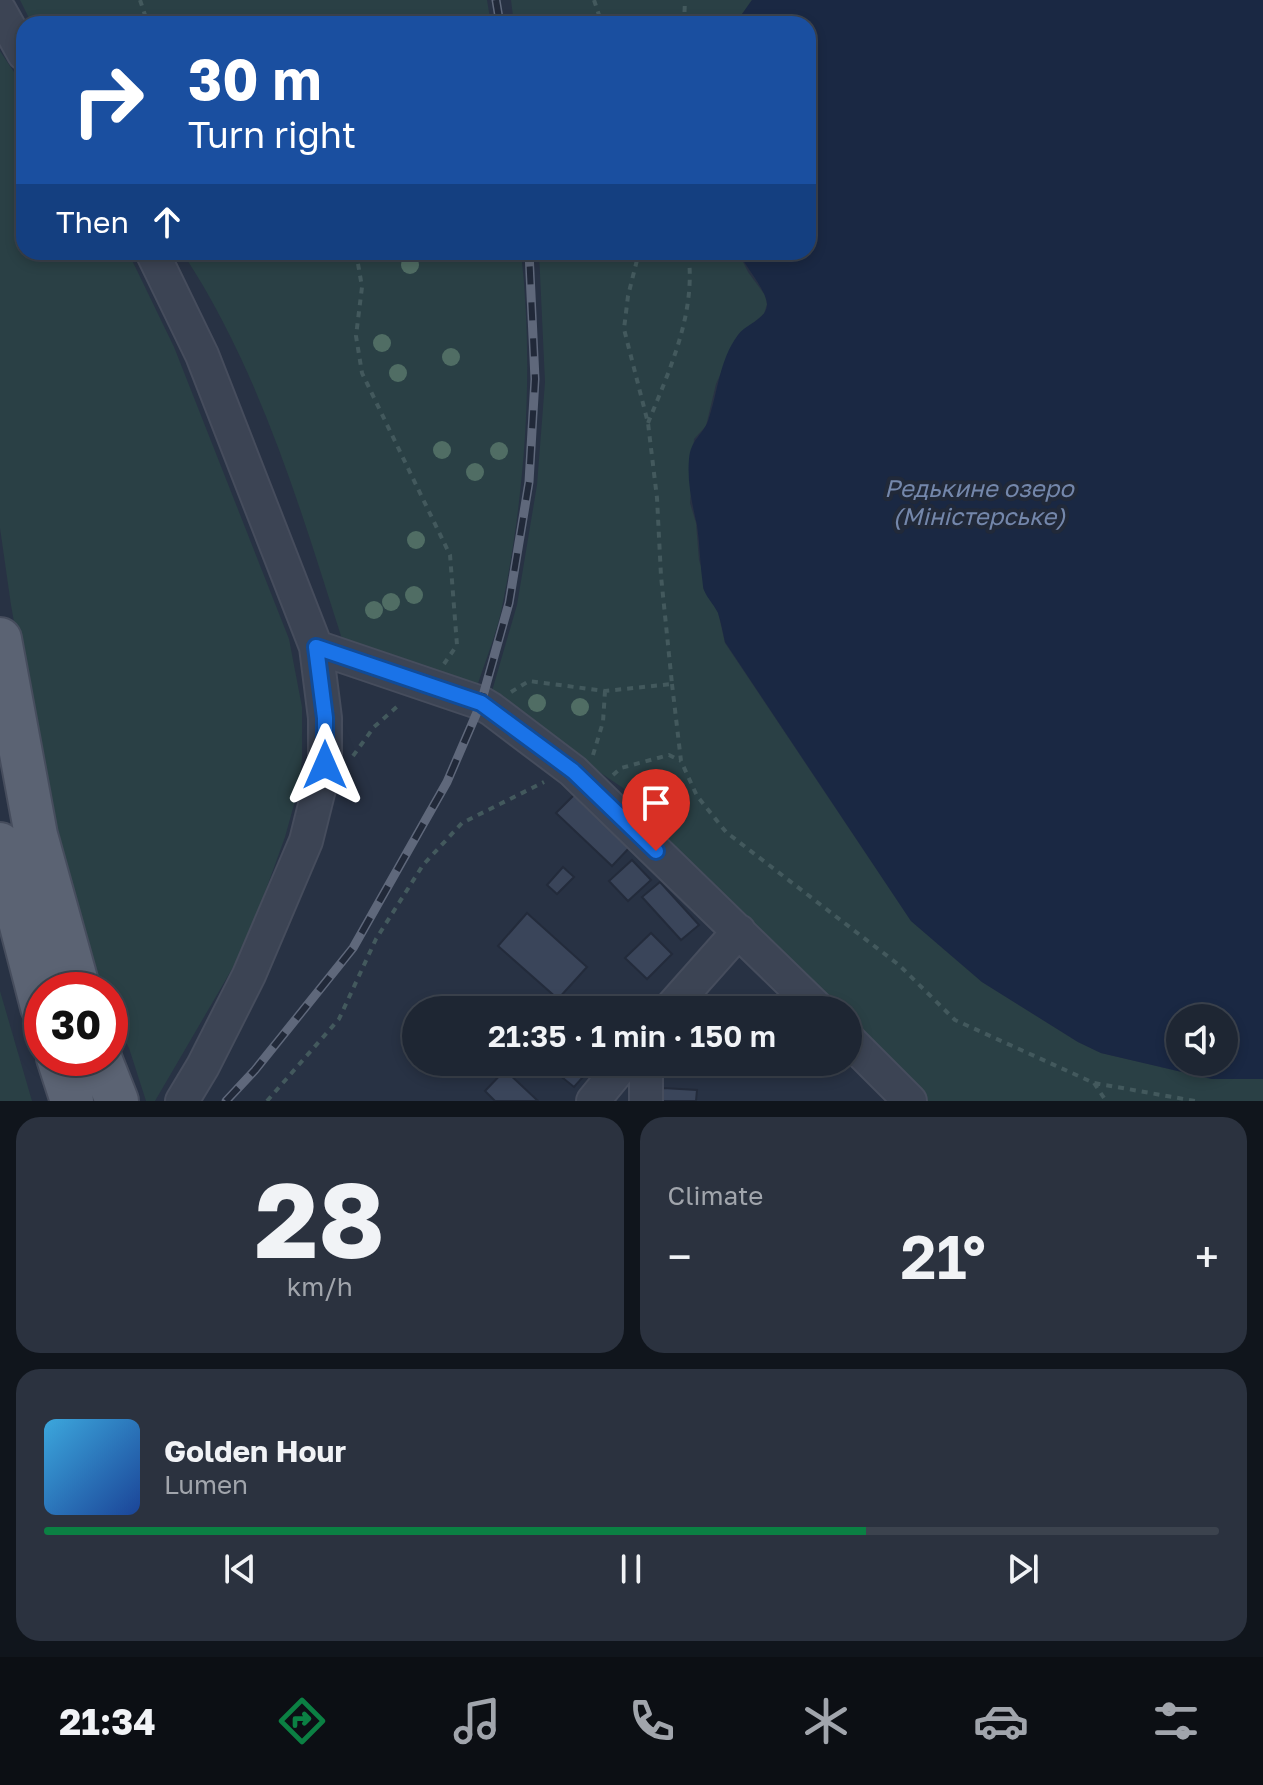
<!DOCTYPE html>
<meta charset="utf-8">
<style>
:root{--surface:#1e2633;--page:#2b323f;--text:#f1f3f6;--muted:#a1a5ac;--line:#3c434e;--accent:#0b8043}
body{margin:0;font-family:"Golos Text",sans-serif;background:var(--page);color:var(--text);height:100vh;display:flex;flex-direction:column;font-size:30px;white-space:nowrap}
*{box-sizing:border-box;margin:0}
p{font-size:26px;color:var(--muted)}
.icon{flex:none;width:44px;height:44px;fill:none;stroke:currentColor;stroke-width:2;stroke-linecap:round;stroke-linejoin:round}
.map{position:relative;height:1101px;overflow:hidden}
.sheet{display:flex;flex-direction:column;gap:16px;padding:16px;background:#10151c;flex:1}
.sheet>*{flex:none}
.banner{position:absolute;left:16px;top:16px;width:800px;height:244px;border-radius:24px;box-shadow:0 4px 12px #0003,0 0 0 2px var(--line);background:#1a4fa0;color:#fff;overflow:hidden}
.buttons{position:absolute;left:1166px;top:1004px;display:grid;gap:16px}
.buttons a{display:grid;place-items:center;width:72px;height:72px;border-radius:50%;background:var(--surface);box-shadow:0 4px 12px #0003,0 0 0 2px var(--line);font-size:40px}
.speed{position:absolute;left:24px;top:972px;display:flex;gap:16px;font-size:40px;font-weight:700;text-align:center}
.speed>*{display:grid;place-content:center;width:104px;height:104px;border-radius:50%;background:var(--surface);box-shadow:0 4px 12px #0003,0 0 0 2px var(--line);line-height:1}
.speed .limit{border:12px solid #d22;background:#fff;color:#111}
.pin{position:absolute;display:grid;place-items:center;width:68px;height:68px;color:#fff;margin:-82px -34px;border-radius:50% 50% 50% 0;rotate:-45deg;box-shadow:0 0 8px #0007}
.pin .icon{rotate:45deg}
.me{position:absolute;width:88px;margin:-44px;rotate:0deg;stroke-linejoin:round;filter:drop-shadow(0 0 6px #0008)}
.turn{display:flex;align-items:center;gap:28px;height:168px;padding:0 40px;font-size:36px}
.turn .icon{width:104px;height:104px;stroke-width:2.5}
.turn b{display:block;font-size:56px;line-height:68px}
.then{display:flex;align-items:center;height:76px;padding:0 40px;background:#0003;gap:16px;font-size:30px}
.big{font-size:60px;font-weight:600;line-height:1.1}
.sheet .widget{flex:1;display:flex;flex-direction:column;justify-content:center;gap:12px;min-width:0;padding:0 28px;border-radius:24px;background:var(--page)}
.sheet .dial{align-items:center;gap:0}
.dial b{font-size:104px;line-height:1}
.song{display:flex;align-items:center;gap:24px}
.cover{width:96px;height:96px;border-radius:12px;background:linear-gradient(135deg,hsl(200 70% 55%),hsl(220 70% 35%))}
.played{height:8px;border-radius:4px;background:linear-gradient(90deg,var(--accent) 70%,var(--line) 70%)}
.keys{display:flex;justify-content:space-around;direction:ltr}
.heat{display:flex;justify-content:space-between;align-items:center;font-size:44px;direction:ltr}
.sheet .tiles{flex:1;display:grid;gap:16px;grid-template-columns:1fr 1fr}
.widget:last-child{grid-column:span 2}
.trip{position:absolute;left:402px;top:996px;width:460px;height:80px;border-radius:40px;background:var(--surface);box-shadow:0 4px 12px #0003,0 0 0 2px var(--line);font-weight:600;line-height:80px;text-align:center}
.tab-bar{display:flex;height:128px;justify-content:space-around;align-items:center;background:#0c0f14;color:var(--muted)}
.tab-bar .icon{width:56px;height:56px}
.tab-bar .on{color:var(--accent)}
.tab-bar b{font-size:36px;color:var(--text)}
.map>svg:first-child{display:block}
</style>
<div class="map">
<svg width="1263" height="1101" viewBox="0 0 1263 1101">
<rect width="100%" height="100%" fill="#283244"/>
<path fill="#2a4045" d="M20 0H487L491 24H32Z
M511 0H752L735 24H514Z
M0 51 24 87V252H128L174 347 289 639 302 707V759L298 790 285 837 246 945 155 1101H146L129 1048 110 1012V990H100L46 800 11 605 0 528Z
M182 252H521C534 367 526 488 503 602 498 631 485 661 476 690L342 639C300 507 259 368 182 252Z
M539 252H738L748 272 765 295 767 304 764 314 738 335 716 384 706 426 694 439 690 503 696 523 699 560 704 576 703 588 718 612 725 643 911 921 982 982 1078 1042 1101 1053 1212 1079H1263V1101H927L848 1033V1010H825L662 849 647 814 623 788 490 698 517 605 537 485 545 382Z
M0 991 32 1101H0Z"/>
<path fill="#1a2843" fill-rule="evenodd" d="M752 0H1263V1079H1212L1101 1053 1078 1042 982 982 911 921 725 642C723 633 721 622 718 613 714 604 704 595 703 586 700 566 700 545 697 525 692 503 687 482 689 459 691 439 702 436 708 421 718 393 719 360 738 335 746 324 766 320 767 305 768 293 745 265 738 252H808V24H735ZM1180 1018H1224V1062H1180Z"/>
<path fill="#3a455a" stroke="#232b3b" stroke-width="2" d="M576 793 631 846 612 866 556 813Z
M632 860 651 880 628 901 609 881Z
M563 867 574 877 557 894 547 885Z
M660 882 699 925 681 940 642 897Z
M527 913 587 967 558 999 498 946Z
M651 933 672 954 647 979 625 958Z
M560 1062H587L592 1067 574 1087 553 1070Z
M505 1070 538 1101H495L485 1091Z
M663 1088 697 1090 696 1101H662Z"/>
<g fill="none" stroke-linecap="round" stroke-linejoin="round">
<g stroke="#464d5d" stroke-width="36">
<path id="minor" d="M0 11 24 54
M152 252 202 355 316 647 325 718V765L306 841 249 975 203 1066 182 1101
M316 647 481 703 491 709 573 771 819 1010
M669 1010 739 931
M848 1039 910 1101
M646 1062V1101
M593 1101 625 1062"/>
</g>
<g stroke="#464d5d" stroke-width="46">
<path id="major" d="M0 639 36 835 79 990
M0 844 42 1007
M58 1058 72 1101
M100 1058 117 1101"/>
</g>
<path stroke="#43595d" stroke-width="4" stroke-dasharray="6 6" stroke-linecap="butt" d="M140 0 148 24
M594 0 602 24
M684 24 685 0
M356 252 362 287 356 336 362 373 450 555 457 645 444 664
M648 423C670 369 697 311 688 252
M672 684 681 761 697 796 726 832 899 965 955 1020 1094 1083 1195 1101
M511 692 529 681 605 691 672 684 661 576 657 498 648 423 624 329 628 296 639 252
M593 755 603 722 605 691
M353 756 374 727 400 704
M613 775 621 768 669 755 681 761
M1094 1083 1106 1101
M267 1101 339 1019 376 939 423 865 462 823 544 782"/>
<use href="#minor" stroke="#3c4454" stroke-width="32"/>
<use href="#major" stroke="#5b6373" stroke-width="42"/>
<g stroke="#5f687b" stroke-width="9">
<path id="rail" d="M496 0 500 24
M226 1101 255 1070 353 948 447 782 481 703 509 603 529 482 535 379 529 252"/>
</g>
<use href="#rail" stroke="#212939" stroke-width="6" stroke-dasharray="18" stroke-linecap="butt"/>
</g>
<g fill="#506d64">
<circle cx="410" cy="265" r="9"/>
<circle cx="382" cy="343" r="9"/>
<circle cx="451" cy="357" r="9"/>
<circle cx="398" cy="373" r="9"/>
<circle cx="442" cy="450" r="9"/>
<circle cx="499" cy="451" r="9"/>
<circle cx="475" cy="472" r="9"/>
<circle cx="416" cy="540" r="9"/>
<circle cx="414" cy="595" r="9"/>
<circle cx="391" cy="602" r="9"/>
<circle cx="374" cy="610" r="9"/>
<circle cx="537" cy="703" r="9"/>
<circle cx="580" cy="707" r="9"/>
</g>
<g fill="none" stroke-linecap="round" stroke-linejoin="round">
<g stroke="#114b97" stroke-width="20">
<path id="route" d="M325 765V718L316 647 481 703 573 771 656 851"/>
</g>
<use href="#route" stroke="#1a73e8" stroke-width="14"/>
</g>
<g text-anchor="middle" stroke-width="8" stroke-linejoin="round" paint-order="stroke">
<g font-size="24" font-style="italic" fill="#7487ab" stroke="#212939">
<text x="979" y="497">Редькине озеро<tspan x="979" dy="28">(Міністерське)</tspan></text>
</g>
</g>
</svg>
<div class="buttons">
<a><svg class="icon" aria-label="sound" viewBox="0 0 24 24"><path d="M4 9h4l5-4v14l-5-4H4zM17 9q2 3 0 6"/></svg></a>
</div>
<div class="speed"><div class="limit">30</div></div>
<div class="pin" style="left:656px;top:851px;background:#d93025"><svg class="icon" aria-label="arrive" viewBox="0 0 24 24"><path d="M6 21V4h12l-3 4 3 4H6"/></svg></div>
<svg class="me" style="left:325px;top:765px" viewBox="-20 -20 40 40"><path d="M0-17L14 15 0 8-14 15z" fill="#1a73e8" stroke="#fff" stroke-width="4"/></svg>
<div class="trip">21:35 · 1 min · 150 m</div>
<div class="banner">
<div class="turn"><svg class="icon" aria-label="right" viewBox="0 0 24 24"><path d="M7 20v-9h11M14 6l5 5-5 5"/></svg><div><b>30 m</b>Turn right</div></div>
<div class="then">Then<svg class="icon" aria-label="ahead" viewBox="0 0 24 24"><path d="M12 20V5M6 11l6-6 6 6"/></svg></div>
</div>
</div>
<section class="sheet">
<div class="tiles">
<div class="widget dial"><b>28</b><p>km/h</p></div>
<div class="widget"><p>Climate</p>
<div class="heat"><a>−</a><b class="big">21°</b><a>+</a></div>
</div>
<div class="widget">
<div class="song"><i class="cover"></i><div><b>Golden Hour</b><p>Lumen</p></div></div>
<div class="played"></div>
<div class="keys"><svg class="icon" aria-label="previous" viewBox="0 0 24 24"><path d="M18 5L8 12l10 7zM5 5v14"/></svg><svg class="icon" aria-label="pause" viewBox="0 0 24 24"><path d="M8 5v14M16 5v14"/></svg><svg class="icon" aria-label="next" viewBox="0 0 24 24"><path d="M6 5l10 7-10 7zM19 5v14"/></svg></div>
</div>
</div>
</section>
<nav class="tab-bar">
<b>21:34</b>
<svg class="icon on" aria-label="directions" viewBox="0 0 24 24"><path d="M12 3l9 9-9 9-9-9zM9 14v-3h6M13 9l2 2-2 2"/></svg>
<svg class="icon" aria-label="music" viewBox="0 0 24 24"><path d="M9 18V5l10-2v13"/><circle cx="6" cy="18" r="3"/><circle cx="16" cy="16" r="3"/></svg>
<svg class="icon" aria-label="phone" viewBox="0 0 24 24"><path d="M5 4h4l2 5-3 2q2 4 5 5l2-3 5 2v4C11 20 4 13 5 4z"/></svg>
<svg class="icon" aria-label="climate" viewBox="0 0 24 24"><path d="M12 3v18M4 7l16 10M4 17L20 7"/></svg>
<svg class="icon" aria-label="car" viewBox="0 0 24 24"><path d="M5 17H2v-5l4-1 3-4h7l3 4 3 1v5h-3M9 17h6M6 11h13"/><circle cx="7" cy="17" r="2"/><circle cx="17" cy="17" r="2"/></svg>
<svg class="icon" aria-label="filters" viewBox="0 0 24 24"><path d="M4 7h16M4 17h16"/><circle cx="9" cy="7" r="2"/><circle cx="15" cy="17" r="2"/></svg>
</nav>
